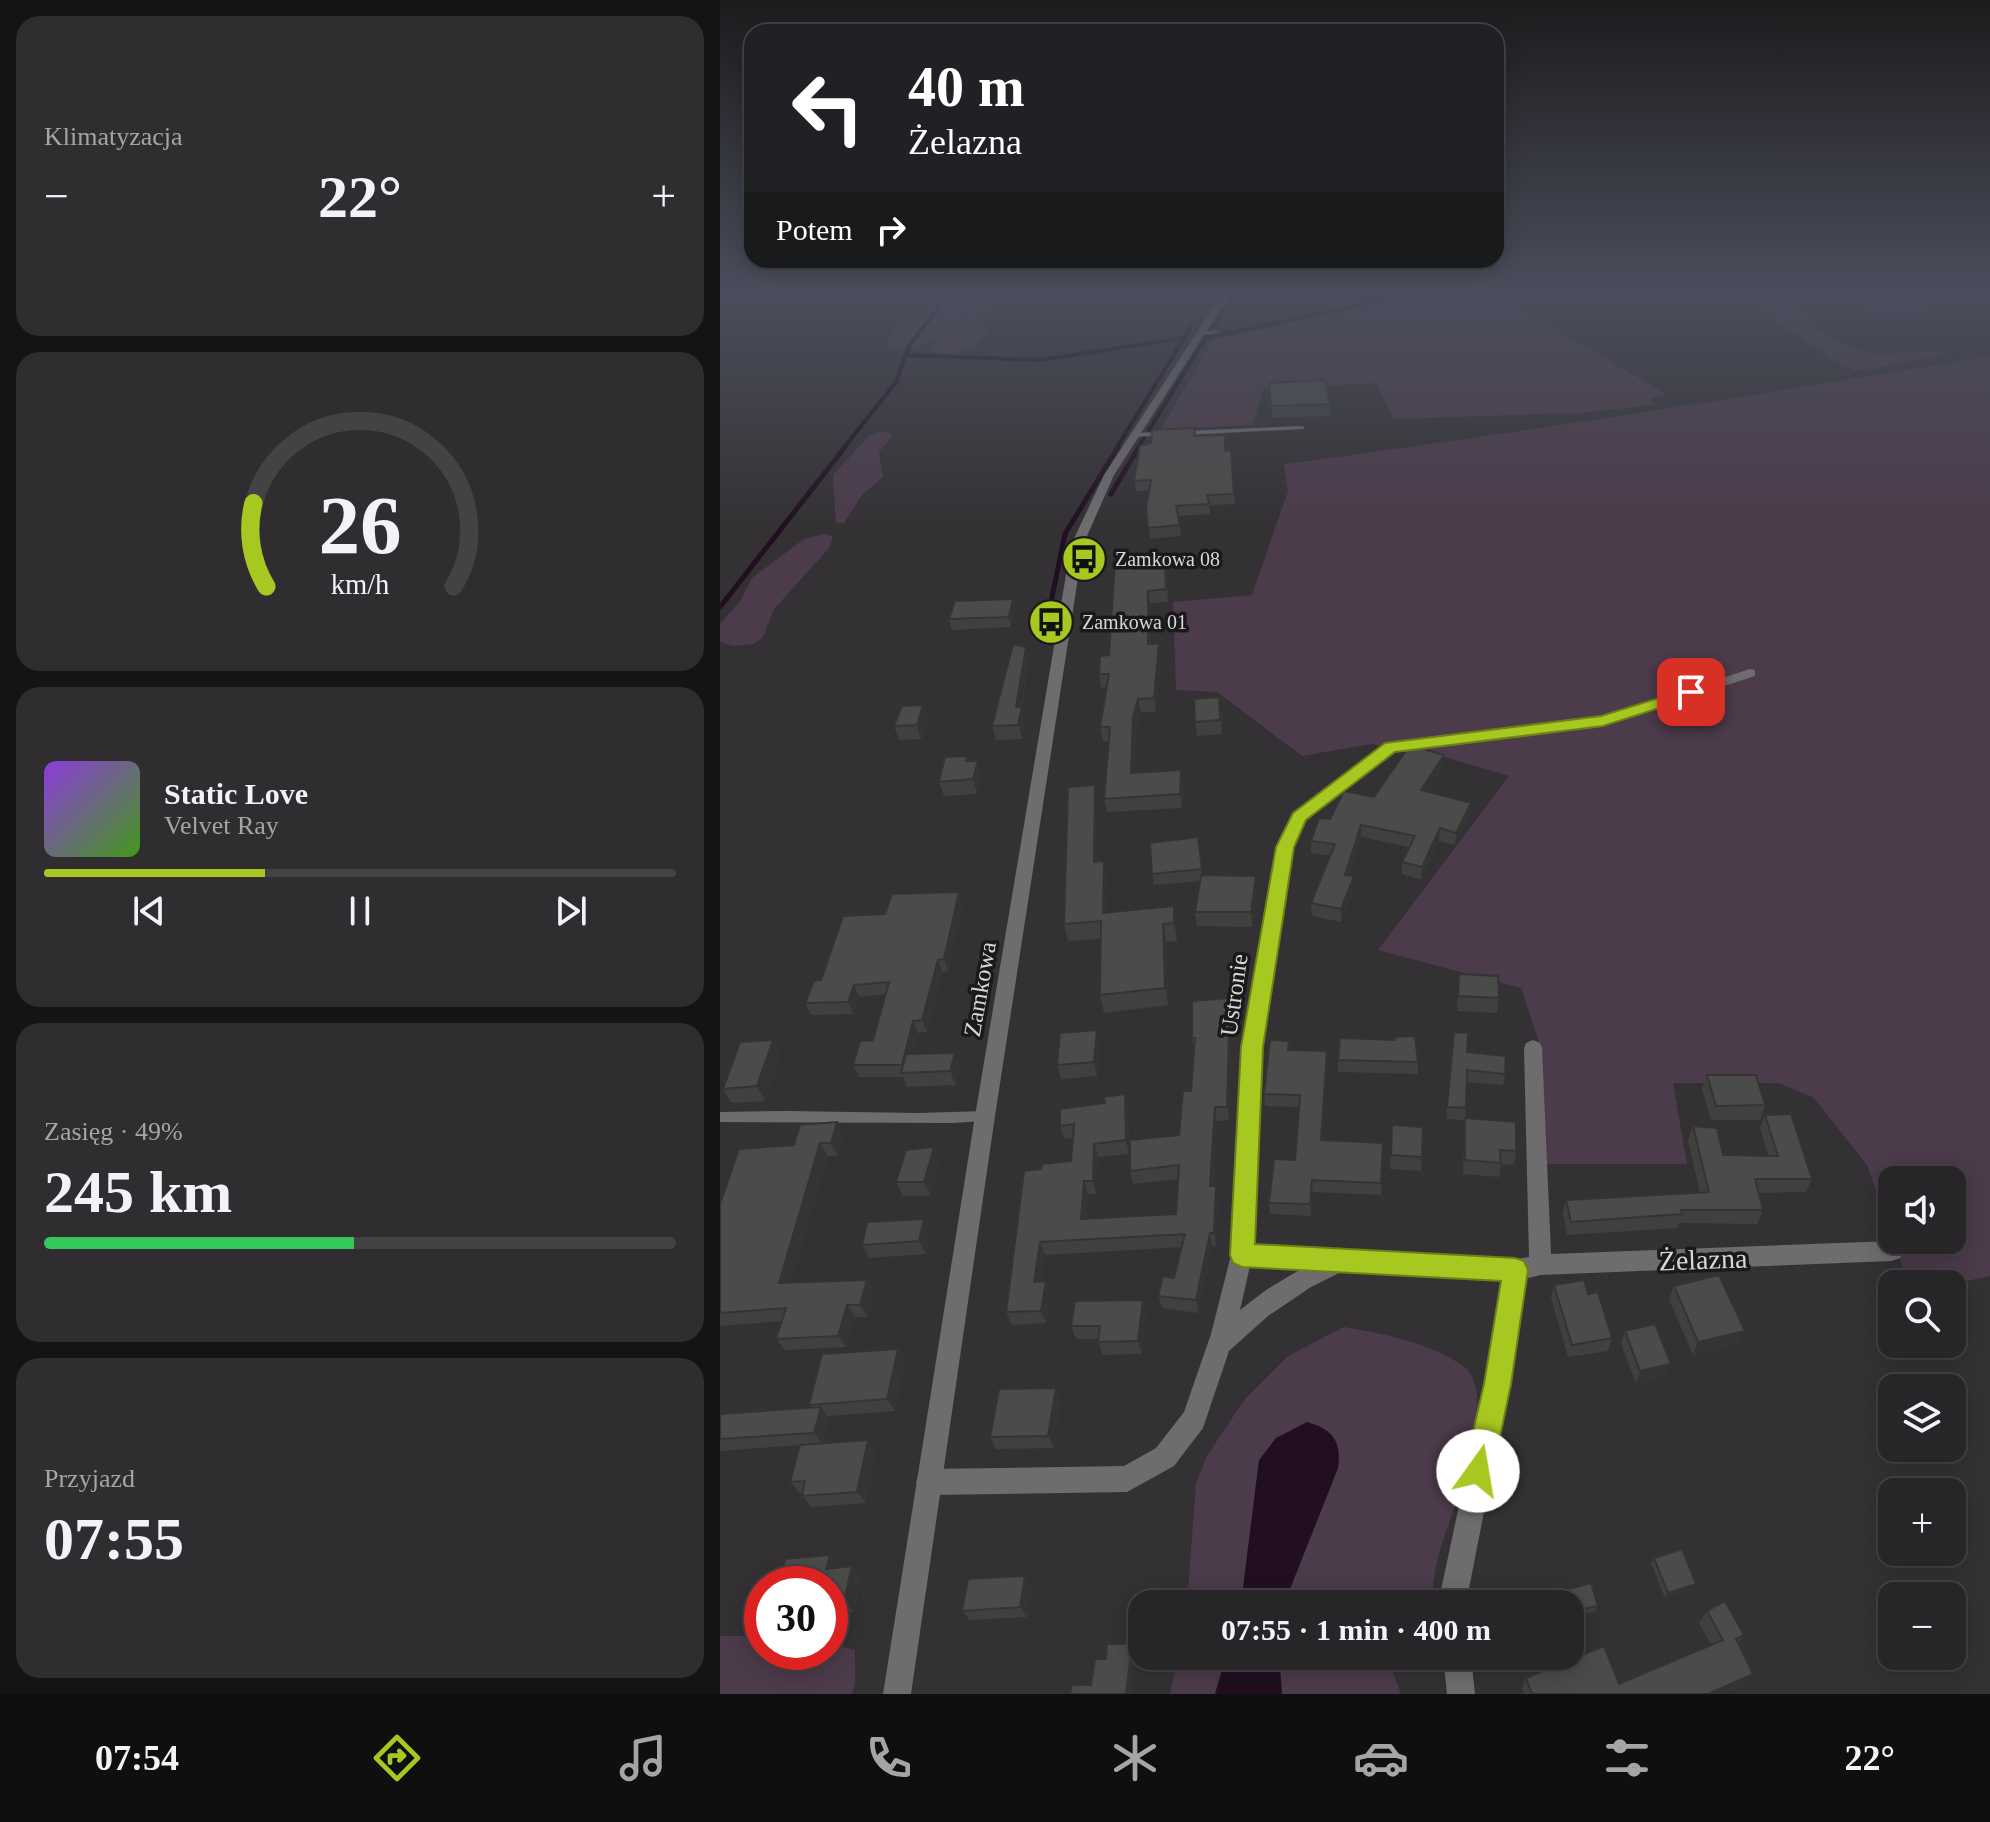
<!DOCTYPE html>
<html lang="pl">
<meta charset="utf-8">
<style>
:root{--surface:#272527;--page:#2f2d2f;--text:#f1f3f6;--muted:#a4a5a7;--line:#434244;--accent:#a7c820}
body{margin:0;font-family:"Times New Roman",serif;background:var(--page);color:var(--text);height:100vh;display:flex;flex-direction:column;font-size:30px;white-space:nowrap}
*{box-sizing:border-box;margin:0}
p{font-size:26px;color:var(--muted)}
.icon{flex:none;width:44px;height:44px;fill:none;stroke:currentColor;stroke-width:2;stroke-linecap:round;stroke-linejoin:round}
.map{position:relative;flex:1;overflow:hidden}
.drawer{display:flex;flex-direction:column;gap:16px;padding:16px;background:#151415;width:720px}
.drawer>*{flex:none}
.top-card{position:absolute;left:24px;top:24px;width:760px;height:244px;border-radius:24px;box-shadow:0 4px 20px #0003,0 0 0 2px var(--line);background:#202124;color:#fff;overflow:hidden}
.buttons{position:absolute;left:1158px;top:1166px;display:grid;gap:16px}
.buttons a{display:grid;place-items:center;width:88px;height:88px;border-radius:16px;background:var(--surface);box-shadow:0 4px 20px #0003,0 0 0 2px var(--line);font-size:40px}
.speed{position:absolute;left:24px;top:1566px;display:flex;gap:16px;font-size:40px;font-weight:700;text-align:center}
.speed>*{display:grid;place-content:center;width:104px;height:104px;border-radius:50%;background:var(--surface);box-shadow:0 4px 20px #0003,0 0 0 2px var(--line);line-height:1}
.speed .limit{border:12px solid #d22;background:#fff;color:#111}
.pin{position:absolute;display:grid;place-items:center;width:68px;height:68px;color:#fff;margin:-34px;border-radius:16px;box-shadow:0 4px 12px #0006}
.me{position:absolute;width:88px;margin:-44px;rotate:13deg;stroke-linejoin:round;filter:drop-shadow(0 0 6px #0008)}
.turn{display:flex;align-items:center;gap:28px;height:168px;padding:0 32px;font-size:36px}
.turn .icon{width:104px;height:104px;stroke-width:2.5}
.turn b{display:block;font-size:56px;line-height:68px}
.then{display:flex;align-items:center;height:76px;padding:0 32px;background:#0003;gap:16px;font-size:30px}
.big{font-size:60px;font-weight:700;line-height:1.1}
.drawer .tile{flex:1;display:flex;flex-direction:column;justify-content:center;gap:12px;min-width:0;padding:0 28px;border-radius:24px;background:var(--page)}
.drawer .dial{align-items:center;gap:0}
.dial svg{height:208px;overflow:visible;fill:none;stroke:var(--line);stroke-width:7;stroke-linecap:round;text-anchor:middle}
.dial text{fill:var(--text);stroke:none}
.song{display:flex;align-items:center;gap:24px}
.cover{width:96px;height:96px;border-radius:12px;background:linear-gradient(135deg,hsl(270 70% 55%),hsl(100 70% 35%))}
.played{height:8px;border-radius:4px;background:linear-gradient(90deg,var(--accent) 35%,var(--line) 35%)}
.keys{display:flex;justify-content:space-around;direction:ltr}
.heat{display:flex;justify-content:space-between;align-items:center;font-size:44px;direction:ltr}
.charge{height:12px;border-radius:6px;background:linear-gradient(90deg,#34c759 49%,var(--line) 0)}
.trip{position:absolute;left:408px;top:1590px;width:456px;height:80px;border-radius:24px;background:var(--surface);box-shadow:0 4px 20px #0003,0 0 0 2px var(--line);font-weight:700;line-height:80px;text-align:center}
.dock{display:flex;height:128px;justify-content:space-around;align-items:center;background:#100f10;color:var(--muted)}
.dock .icon{width:56px;height:56px}
.dock .on{color:var(--accent)}
.dock b{font-size:36px;color:var(--text)}
main{display:flex;flex:1;min-height:0}
.map>svg:first-child{display:block}
</style>
<main>
<section class="drawer">
<div class="tile"><p>Klimatyzacja</p>
<div class="heat"><a>−</a><b class="big">22°</b><a>+</a></div>
</div>
<div class="tile dial"><svg viewBox="0 0 100 80">
<path d="M14 69A42 42 0 1 1 86 69"/>
<path d="M14 69A42 42 0 0 1 9 37" stroke="#a7c820"/>
<text x="50" y="56" font-size="32" font-weight="700">26</text>
<text x="50" y="72" font-size="11">km/h</text>
</svg></div>
<div class="tile">
<div class="song"><i class="cover"></i><div><b>Static Love</b><p>Velvet Ray</p></div></div>
<div class="played"></div>
<div class="keys"><svg class="icon" aria-label="previous" viewBox="0 0 24 24"><path d="M18 5L8 12l10 7zM5 5v14"/></svg><svg class="icon" aria-label="pause" viewBox="0 0 24 24"><path d="M8 5v14M16 5v14"/></svg><svg class="icon" aria-label="next" viewBox="0 0 24 24"><path d="M6 5l10 7-10 7zM19 5v14"/></svg></div>
</div>
<div class="tile"><p>Zasięg · 49%</p><b class="big">245 km</b><div class="charge"></div></div>
<div class="tile"><p>Przyjazd</p><b class="big">07:55</b></div>
</section>
<div class="map">
<svg width="1270" height="1694" viewBox="0 0 1270 1694">
<rect width="100%" height="100%" fill="#343134"/>
<path fill="#4c3b4b" d="M235 291 245 292 253 302C236 328 196 362 164 344L188 317Z
M257 291H314L278 299 275 308 263 315 260 322 269 326C263 350 231 360 210 350 219 333 246 318 260 297Z
M716 291H770L948 395 930 399 935 405 859 413 674 419 656 383 543 389 533 425 441 429 493 340Z
M1013 291H1110L1115 296 1072 294 1079 299 1081 307 1098 318 1089 323C1116 341 1138 355 1171 354 1193 353 1208 348 1228 355L1135 371 1111 359Z
M1126 291H1270V300L1250 293 1202 300 1216 313 1150 312Z
M1270 356V1276L1232 1284H1189L1173 1240H1232V1180H1172V1236L1147 1165 1094 1098 1059 1083H953L967 1164H827L820 1045 801 988 658 950 789 776 728 758 651 744 582 756 497 692 456 690 453 602 532 595 568 491 564 464C801 433 1035 395 1270 356Z
M158 432 171 433 172 436 159 452 163 477 142 495 124 523H116L113 475 150 435Z
M104 534 113 536 110 547 54 609 43 637 34 644 12 646 0 641V624L21 600 32 578 84 539Z
M624 1327C663 1334 713 1342 745 1368 780 1397 731 1514 720 1550 715 1568 713 1585 711 1604H564L618 1468 539 1460 521 1604H467L476 1483 487 1456 524 1400 568 1356Z
M0 1636H42V1652H110V1644L135 1650V1684L132 1694H0Z
M458 1656H506L495 1694H450Z
M559 1656H682L672 1670 681 1694H562Z"/>
<path fill="#210f21" d="M587 1422C613 1429 622 1442 618 1468L564 1604H521L539 1460 556 1438Z
M506 1656H559L562 1694H495Z"/>
<g fill="none" stroke-linecap="round" stroke-linejoin="round">
<path stroke="#210f21" stroke-width="4" d="M0 293 3 291
M491 330 515 291
M486 338 705 291
M185 355 320 360 464 338
M429 430 486 337
M123 449 176 382 189 346 231 291
M396 449 472 325
M417 449 424 438"/>
<path stroke="#210f21" stroke-width="5" d="M391 494 419 447
M332 597 345 534 398 447
M0 607 125 447"/>
<path fill="#6e6c6e" fill-rule="evenodd" d="M495 330 497 331V333L480 335 477 333Z
M582 426 584 427V429L465 435 462 433 465 431Z
M445 432 448 434 447 435 415 437 412 435 415 433Z
M66 1111 198 1113 265 1111 269 1112 271 1116 269 1120 265 1121 232 1123 0 1122V1112Z"/>
<path fill="#6e6c6e" fill-rule="evenodd" d="M1030 669 1035 670V676L883 725 675 751 585 820 573 847 564 889 541 1047 533 1245 795 1259 809 1257 804 1048 806 1043 813 1040 820 1043 822 1048 831 1254 1172 1241 1180 1244 1183 1251 1180 1258 1172 1261 820 1275 805 1279 789 1384 746 1604H718L765 1384 782 1280 623 1271 591 1287 548 1316 509 1351 483 1428 454 1466 407 1492 209 1495 200 1491 196 1482 200 1473 209 1469 404 1466 436 1448 464 1412 491 1334 511 1255 523 1047 548 889 557 847 573 813 666 744 881 717ZM530 1266 581 1269 546 1290 520 1310Z
M723 1656H751L755 1694H727Z"/>
<path fill="#6e6c6e" fill-rule="evenodd" d="M504 291H512L394 475 363 545 275 1116 191 1694H163L255 1116 351 545 384 475Z"/>
</g>
<path fill="#40413f" d="M549 383 610 404V416L552 418Z
M475 428 476 436 506 451 511 450 515 504 489 505 490 514 458 516 461 536 430 539 426 509 429 491H416L414 481 431 443Z
M436 566 447 578 448 602 430 603V644H439L441 657 436 712H421L416 730 414 773 461 770 463 784 462 808 387 812 384 799 389 741H383L380 727 387 687 381 688 379 674Z
M295 609 291 627 232 630 229 619Z
M306 647 309 660 302 707 305 721 302 739 276 740 272 726Z
M501 711 502 734 477 736 475 722Z
M208 719 201 739 179 740 174 726Z
M249 761 262 775 257 794 224 796 219 782Z
M723 767 707 791 750 815 735 845 719 841 701 880 682 874V862L689 847 641 837 629 876H634V889L621 922 592 916 591 903 611 856 591 853V841L654 797Z
M378 803V862L384 861 387 879V913L454 906 457 941 446 942 448 1005 384 1013 380 995 381 939 348 941 344 924Z
M478 837 482 875 536 876 537 890 532 927 477 926 475 912 480 881 434 885 432 874Z
M243 904 228 971 222 972 207 1032 198 1033 193 1054 235 1053 241 1067 236 1085 187 1087 183 1077H139L133 1065 153 1040 165 994 139 997 133 1014 91 1015 85 1003 101 980 165 914Z
M739 974 779 998 777 1013 737 1011Z
M510 998 512 1012 509 1120 496 1121 493 1186H496L498 1199 496 1246H492L478 1313 442 1308 438 1296 454 1278 462 1247 325 1255 321 1281H326L330 1294 326 1323 292 1325 286 1312 321 1169 351 1161 353 1138 344 1139 340 1126 385 1103 405 1094 408 1107 409 1154 378 1157 376 1194H368L366 1219 456 1214 458 1179 413 1184 410 1171 459 1135 471 1091 474 1050 472 1038Z
M734 1032 747 1052 785 1074 783 1085 747 1082 745 1120 726 1119Z
M674 1040 698 1062V1074L618 1072V1060Z
M569 1041 570 1050 607 1051V1063L602 1140 663 1143 661 1195 592 1192 591 1216 550 1214 549 1203 575 1160 579 1107 545 1106 544 1094Z
M380 1044 377 1076 341 1079 337 1065Z
M61 1054 45 1101 12 1103 3 1089Z
M987 1075 1045 1105 1040 1120H991L982 1089Z
M1045 1115 1092 1179 1086 1192 1039 1193 1043 1210 1037 1224 959 1223 958 1228 847 1235 843 1213 846 1200 980 1193 968 1140 973 1126 1003 1155 1048 1156 1040 1128Z
M745 1118 796 1151 794 1165 781 1164 779 1177 743 1174Z
M672 1125 703 1127 701 1171 670 1169Z
M124 1135 118 1156H108L71 1282 147 1280 154 1292 147 1317H135L126 1347 65 1350 56 1339 62 1321 0 1326V1204L74 1145Z
M220 1161 210 1196H183L176 1182Z
M210 1233 206 1254 149 1258 142 1245Z
M834 1285 868 1294 892 1338 888 1351 848 1357 831 1298Z
M954 1286 1025 1331 1019 1344 973 1355 949 1299Z
M423 1300 426 1313 422 1354 382 1355 378 1339H356L351 1326Z
M905 1331 946 1376 916 1383 901 1344Z
M178 1349 185 1361 175 1411 108 1416 109 1418 103 1443 156 1452 146 1503 92 1507 82 1496V1493H80L70 1482 80 1445 0 1451V1414L91 1408 89 1405Z
M336 1388 341 1400 334 1448 276 1449 270 1437Z
M934 1558 973 1589 945 1598 931 1563Z
M120 1565 119 1568 141 1577 134 1612 110 1614V1584Z
M305 1576 311 1586 307 1617 250 1620 242 1611Z
M849 1589 878 1606 876 1611 854 1616 847 1594Z
M987 1611 1024 1635 1018 1642 1033 1674 1023 1684 1001 1694H804L802 1688 806 1678 899 1684 991 1645 979 1623Z"/>
<path fill="#343533" d="M428 591 430 603 429 658 428 644Z
M293 599 295 609 291 627 289 617Z
M439 644 441 657 436 712 434 698Z
M306 647 309 660 300 716 302 707 305 721 302 739 296 707Z
M418 699 421 712 416 730 413 787 411 773 413 717Z
M203 705 208 719 201 739 197 725Z
M724 755 723 767 700 802 701 790Z
M258 761 262 775 257 794 253 779Z
M461 770 463 784 462 808 460 794Z
M375 785 378 803V880L374 862Z
M751 803 750 815 735 845 736 833Z
M641 825V837L625 888V875Z
M720 828 719 841 701 880 702 867Z
M384 861 387 879V931L383 913Z
M536 876 537 890 532 927 531 912Z
M634 876V889L621 922V909Z
M239 892 243 904 228 971 224 959Z
M454 906 456 924 457 941 454 923Z
M443 924 446 942 448 1005 445 988Z
M218 960 222 972 207 1032 202 1020Z
M134 985 139 997 133 1014 128 1002Z
M510 998 512 1012 509 1120 507 1107Z
M193 1021 198 1033 188 1073H185L182 1065Z
M377 1030 380 1044 377 1076 374 1062Z
M53 1040 61 1054 45 1101 37 1086Z
M607 1051V1063L601 1152V1140Z
M235 1053 241 1067 236 1085 230 1071Z
M405 1094 408 1107 409 1154 406 1140Z
M495 1107 496 1121 492 1199 490 1186Z
M117 1122 124 1135 118 1156 111 1143Z
M100 1143 108 1156 68 1295 59 1283Z
M374 1144 378 1157 376 1194 373 1181Z
M214 1147 220 1161 210 1196 204 1182Z
M592 1180V1192L591 1216 590 1204Z
M364 1181 368 1194 365 1232 361 1219Z
M496 1186 498 1199 496 1246 494 1233Z
M204 1219 210 1233 206 1254 199 1241Z
M490 1233 492 1246 478 1313 476 1300Z
M320 1242 325 1255 319 1294 314 1282Z
M147 1280 154 1292 147 1317 140 1305Z
M326 1281 330 1294 326 1323 321 1311Z
M423 1300 426 1313 422 1354 418 1341Z
M127 1305 135 1317 126 1347 118 1336Z
M1025 1331 1019 1344 973 1355 978 1342Z
M178 1349 185 1361 175 1411 167 1399Z
M951 1364 946 1376 916 1383 920 1371Z
M336 1388 341 1400 334 1448 328 1436Z
M101 1407 109 1418 103 1444 94 1433Z
M148 1440 156 1452 146 1503 137 1492Z
M110 1555 120 1565 117 1579 106 1569Z
M132 1566 141 1577 134 1612 124 1602Z
M305 1576 311 1586 307 1617 300 1607Z
M976 1584 973 1589 945 1598 948 1593Z
M412 1644 416 1653 412 1694H406Z
M1033 1674 1023 1684 1001 1694H988Z"/>
<path fill="#4b4c49" stroke="#343533" stroke-width="2" d="M605 380 610 404 551 406 549 383Z
M475 428 474 436 505 435V451L511 450 514 494 487 495 489 504 456 506 460 525 428 528 426 509 431 480 414 481 420 446 431 443 432 430Z
M434 557 436 566H445L446 589 428 591V644H439L434 698 418 699 413 717 411 773 461 770 460 794 384 799 390 727H380L389 674H379L380 656 389 655 395 561Z
M293 599 289 617 229 619 235 601Z
M293 644 306 647 296 707H302L298 725 272 726Z
M499 697 500 720 475 722 474 699Z
M203 705 197 725 174 726 182 706Z
M690 745 724 755 701 790 751 803 736 833 720 828 702 867 682 862 695 836 641 825 625 875 634 876 621 909 591 903 615 844 591 841 599 818 610 819 624 791 654 797Z
M248 756 246 761H258L253 779 219 782 225 757Z
M375 785 374 862 384 861 383 913 454 906V923L443 924 445 988 380 995 381 921 344 924 348 787Z
M478 837 482 869 432 874 430 843Z
M481 875 536 876 531 912H475Z
M239 892 224 959 218 960 202 1020 193 1021 182 1065H133L140 1041 153 1040 169 982 134 985 128 1002 85 1003 94 981 101 980 123 916 165 914 172 894Z
M739 974 778 976 779 998 738 996Z
M510 998 507 1107H495L490 1186H496L494 1233H490L476 1300 438 1296 443 1276 454 1278 465 1234 320 1242 314 1282 326 1281 321 1311 286 1312 304 1171 321 1169 322 1164 351 1161 354 1124 340 1126V1109L385 1103 384 1097 405 1094 406 1140 374 1144 373 1181H364L361 1219 456 1214 459 1165 410 1171V1140L459 1135 463 1091H471L475 1038H472V1001Z
M377 1030 374 1062 337 1065 340 1033Z
M734 1032 748 1033 747 1052 786 1056 785 1074 747 1070 746 1108 727 1107Z
M695 1036 698 1062 618 1060 620 1038 675 1040 674 1037Z
M53 1040 37 1086 3 1089 20 1042Z
M550 1040 569 1041 568 1050 607 1051 601 1140 663 1143 661 1183 592 1180 590 1204 549 1203 554 1159 575 1160 580 1095 544 1094Z
M235 1053 230 1071 181 1073 186 1054Z
M987 1075H1036L1045 1105 996 1106Z
M1071 1114 1092 1179H1035L1043 1210H961L962 1214 851 1222 846 1200 989 1192 973 1126 997 1128 1003 1155 1058 1156 1045 1115Z
M745 1118 796 1122V1151L780 1150 781 1163 745 1160Z
M117 1122 111 1143H100L59 1283 147 1280 140 1305H127L118 1336 56 1339 66 1308 0 1313V1204L19 1149 74 1145 80 1125Z
M672 1125 703 1127 702 1157 671 1155Z
M214 1147 204 1182H176L186 1150Z
M204 1219 199 1241 142 1245 147 1222Z
M999 1275 1025 1331 978 1342 954 1286Z
M864 1280 868 1294 878 1292 892 1338 852 1345 834 1285Z
M423 1300 418 1341 378 1342 380 1326H351L355 1301Z
M935 1324 951 1364 920 1371 905 1331Z
M178 1349 167 1399 89 1405 102 1354Z
M336 1388 328 1436 270 1437 279 1389Z
M101 1407 94 1433 0 1439V1414Z
M148 1440 137 1492 82 1496 85 1481 70 1482 80 1445Z
M962 1549 976 1584 948 1593 934 1558Z
M110 1555 106 1569 132 1566 124 1602 110 1604V1584H59L65 1559Z
M305 1576 300 1607 242 1611 248 1579Z
M871 1583 878 1606 856 1611 849 1589Z
M1005 1601 1024 1635 1016 1639 1033 1674 988 1694H812L806 1678 884 1646 899 1684 1003 1640 987 1611Z
M387 1644H412L406 1694H350L352 1685H371L375 1659H386Z"/>
<linearGradient id="sky" x2="0" y2="1"><stop stop-color="#1d1b1d"/><stop offset="0.55" stop-color="#4a4e5c"/><stop offset="1" stop-color="#4a4e5c" stop-opacity="0"/></linearGradient>
<rect width="1270" height="529" fill="url(#sky)"/>
<path fill="#a7c820" stroke="#6d8215" stroke-width="2" d="M971 688 977 689V696L883 726 675 752 586 820 574 847 543 1047 535 1244 795 1258 804 1261 808 1270 791 1384 773 1471 768 1481 758 1485 748 1481 744 1471 764 1384 781 1281 522 1267 513 1263 510 1255 521 1047 556 847 573 813 665 743 881 716Z"/>
<defs>
<g id="bus-disc" transform="scale(2.3)"><circle r="9.5" fill="#a7c820" stroke="#1b1a1b"/><path d="M-5-6H5V4H4V6H2V4H-2V6H-4V4H-5ZM-3.5-4V0h7V-4ZM-3.5 1.2v1.5H-2V1.2ZM2 1.2v1.5H3.5V1.2Z" fill="#111"/></g>
</defs>
<g fill-rule="evenodd">
<use href="#bus-disc" x="364" y="559"/>
<use href="#bus-disc" x="331" y="622"/>
</g>
<g text-anchor="middle" stroke-width="7" stroke-linejoin="round" paint-order="stroke">
<g font-size="20" fill="#d8d6d8" stroke="#1b1a1b" text-anchor="start">
<text x="395" y="566">Zamkowa 08</text>
<text x="362" y="629">Zamkowa 01</text>
</g>
<g font-size="24" fill="#d8d6d8" stroke="#1b1a1b">
<text transform="translate(260 989) rotate(-80)" y="8">Zamkowa</text>
<text transform="translate(514 995) rotate(-82)" y="8">Ustronie</text>
</g>
<g font-size="28" fill="#d8d6d8" stroke="#1b1a1b">
<text transform="translate(983 1259) rotate(-2)" y="10">Żelazna</text>
</g>
</g>
</svg>
<div class="buttons">
<a><svg class="icon" aria-label="sound" viewBox="0 0 24 24"><path d="M4 9h4l5-4v14l-5-4H4zM17 9q2 3 0 6"/></svg></a>
<a><svg class="icon" aria-label="search" viewBox="0 0 24 24"><circle cx="10" cy="10" r="6"/><path d="M15 15l6 6"/></svg></a>
<a><svg class="icon" aria-label="layers" viewBox="0 0 24 24"><path d="M12 4l9 5-9 5-9-5zM3 14l9 5 9-5"/></svg></a>
<a>+</a>
<a>−</a>
</div>
<div class="speed"><div class="limit">30</div></div>
<div class="pin" style="left:971px;top:692px;background:#d93025"><svg class="icon" aria-label="arrive" viewBox="0 0 24 24"><path d="M6 21V4h12l-3 4 3 4H6"/></svg></div>
<svg class="me" style="left:758px;top:1471px" viewBox="-20 -20 40 40"><circle r="19" fill="#fff"/><path d="M0-13L10 11 0 6-10 11z" fill="#a7c820"/></svg>
<div class="trip">07:55 · 1 min · 400 m</div>
<div class="top-card">
<div class="turn"><svg class="icon" aria-label="left" viewBox="0 0 24 24"><path d="M17 20v-9H6M10 6l-5 5 5 5"/></svg><div><b>40 m</b>Żelazna</div></div>
<div class="then">Potem<svg class="icon" aria-label="right" viewBox="0 0 24 24"><path d="M7 20v-9h11M14 6l5 5-5 5"/></svg></div>
</div>
</div>
</main>
<nav class="dock">
<b>07:54</b>
<svg class="icon on" aria-label="directions" viewBox="0 0 24 24"><path d="M12 3l9 9-9 9-9-9zM9 14v-3h6M13 9l2 2-2 2"/></svg>
<svg class="icon" aria-label="music" viewBox="0 0 24 24"><path d="M9 18V5l10-2v13"/><circle cx="6" cy="18" r="3"/><circle cx="16" cy="16" r="3"/></svg>
<svg class="icon" aria-label="phone" viewBox="0 0 24 24"><path d="M5 4h4l2 5-3 2q2 4 5 5l2-3 5 2v4C11 20 4 13 5 4z"/></svg>
<svg class="icon" aria-label="climate" viewBox="0 0 24 24"><path d="M12 3v18M4 7l16 10M4 17L20 7"/></svg>
<svg class="icon" aria-label="car" viewBox="0 0 24 24"><path d="M5 17H2v-5l4-1 3-4h7l3 4 3 1v5h-3M9 17h6M6 11h13"/><circle cx="7" cy="17" r="2"/><circle cx="17" cy="17" r="2"/></svg>
<svg class="icon" aria-label="filters" viewBox="0 0 24 24"><path d="M4 7h16M4 17h16"/><circle cx="9" cy="7" r="2"/><circle cx="15" cy="17" r="2"/></svg>
<b>22°</b>
</nav>
